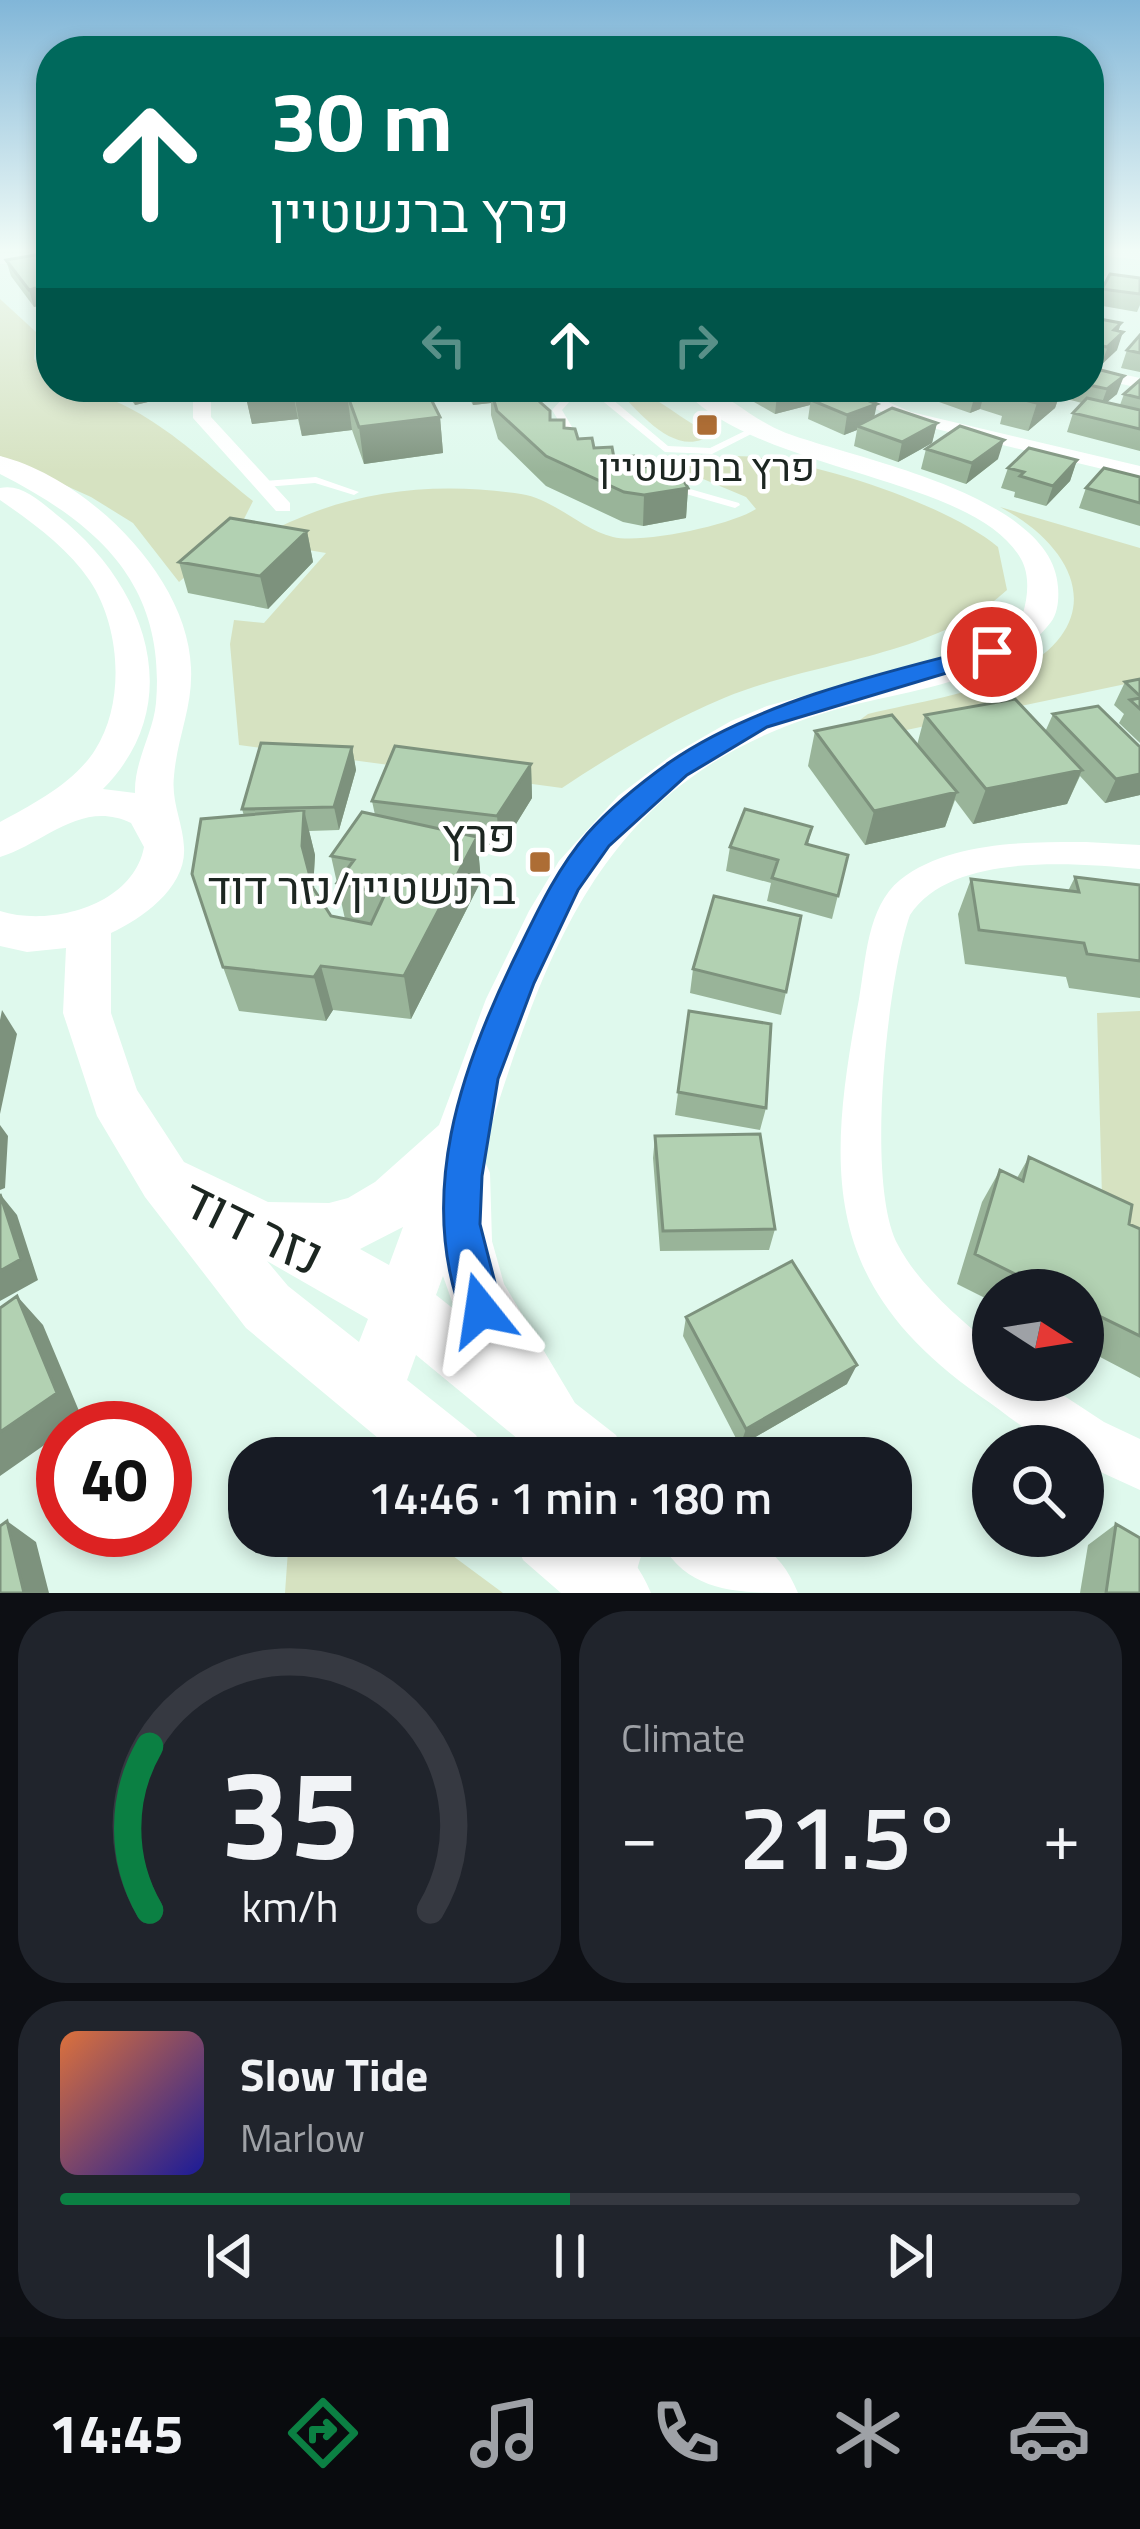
<!DOCTYPE html>
<meta charset="utf-8">
<style>
:root{--surface:#171b24;--page:#20242c;--text:#f1f3f6;--muted:#9ea1a6;--line:#363941;--accent:#0b8043}
body{margin:0;font-family:"Titillium Web",Heebo,sans-serif;background:var(--page);color:var(--text);height:100vh;display:flex;flex-direction:column;font-size:45px;white-space:nowrap}
*{box-sizing:border-box;margin:0}
p{font-size:39px;color:var(--muted)}
.icon{flex:none;width:66px;height:66px;fill:none;stroke:currentColor;stroke-width:2;stroke-linecap:round;stroke-linejoin:round}
.map{position:relative;height:1593px;overflow:hidden}
.sheet{display:flex;flex-direction:column;gap:18px;padding:18px;background:#0d0f14;flex:1}
.sheet>*{flex:none}
.hud{position:absolute;left:36px;top:36px;width:1068px;height:366px;border-radius:48px;box-shadow:0 6px 18px #0003;background:#00695c;color:#fff;overflow:hidden}
.needle{width:78px;rotate:102deg}
.fabs{position:absolute;left:972px;top:1269px;display:grid;gap:24px}
.fabs a{display:grid;place-items:center;width:132px;height:132px;border-radius:50%;background:var(--surface);box-shadow:0 6px 18px #0003;font-size:60px}
.speed{position:absolute;left:36px;top:1401px;display:flex;gap:24px;font-size:60px;font-weight:700;text-align:center}
.speed>*{display:grid;place-content:center;width:156px;height:156px;border-radius:50%;background:var(--surface);box-shadow:0 6px 18px #0003;line-height:1}
.speed .limit{border:18px solid #d22;background:#fff;color:#111}
.pin{position:absolute;display:grid;place-items:center;width:102px;height:102px;color:#fff;margin:-51px;border:6px solid #fff;border-radius:50%;box-shadow:0 3px 12px #0007}
.me{position:absolute;width:132px;margin:-66px;rotate:345deg;stroke-linejoin:round;filter:drop-shadow(0 0 9px #0008)}
.turn{display:flex;align-items:center;gap:42px;height:252px;padding:0 36px;font-size:54px}
.turn .icon{width:156px;height:156px;stroke-width:2.5}
.turn b{display:block;font-size:84px;line-height:102px}
.lanes{display:flex;align-items:center;height:114px;padding:0 36px;background:#0003;justify-content:center;gap:60px;direction:ltr}
.lanes .off{opacity:.35}
.big{font-size:90px;font-weight:600;line-height:1.1}
.sheet .widget{flex:1;display:flex;flex-direction:column;justify-content:center;gap:18px;min-width:0;padding:0 42px;border-radius:48px;background:var(--page)}
.sheet .dial{align-items:center;gap:0}
.dial svg{height:312px;overflow:visible;fill:none;stroke:var(--line);stroke-width:7;stroke-linecap:round;text-anchor:middle}
.dial text{fill:var(--text);stroke:none}
.song{display:flex;align-items:center;gap:36px}
.cover{width:144px;height:144px;border-radius:18px;background:linear-gradient(135deg,hsl(20 70% 55%),hsl(240 70% 35%))}
.played{height:12px;border-radius:6px;background:linear-gradient(90deg,var(--accent) 50%,var(--line) 50%)}
.keys{display:flex;justify-content:space-around;direction:ltr}
.heat{display:flex;justify-content:space-between;align-items:center;font-size:66px;direction:ltr}
.sheet .tiles{flex:1;display:grid;gap:18px;grid-template-columns:1fr 1fr}
.widget:last-child{grid-column:span 2}
.trip{position:absolute;left:228px;top:1437px;width:684px;height:120px;border-radius:48px;background:var(--surface);box-shadow:0 6px 18px #0003;font-weight:600;line-height:120px;text-align:center}
.tab-bar{display:flex;height:192px;justify-content:space-around;align-items:center;background:#090b0e;color:var(--muted)}
.tab-bar .icon{width:84px;height:84px}
.tab-bar .active{color:var(--accent)}
.tab-bar b{font-size:54px;color:var(--text)}
.map>svg:first-child{display:block}
</style>
<div class="map">
<svg width="1140" height="1593" viewBox="0 0 1140 1593">
<rect width="100%" height="100%" fill="#dff9ed"/>
<path fill="#d6e2c1" d="M0 299 36 332 34 359 51 375V387C131 387 194 454 253 501L238 531 179 582 133 523 91 497 0 456Z
M615 387C651 387 678 420 712 434 676 461 638 411 615 387Z
M735 456C803 456 946 503 998 547L1007 590C933 658 815 660 724 698 667 722 613 754 562 788L239 745 230 644 234 620 264 623 326 553 254 541C336 492 426 480 521 494 554 499 581 529 613 537 642 544 732 525 756 509L746 497 677 468Z
M1000 507 1140 548V681L859 740 849 728 868 714C916 702 974 695 1018 671 1111 621 1076 547 1000 507Z
M1140 1011V1234L1102 1197 1097 1013Z
M289 1536H426L503 1593H285Z"/>
<g fill="none" stroke-linecap="round" stroke-linejoin="round">
<path fill="#fff" fill-rule="evenodd" d="M590 387 600 389 668 446 710 448 753 427 761 429 712 454 665 452 594 394 570 401 562 410 582 444 574 446 552 410 564 397 590 390Z
M316 477 359 492 354 495 315 483 265 487 260 484 265 481Z
M669 483 739 503 740 505 735 508 665 488V484Z"/>
<path fill="#fff" fill-rule="evenodd" d="M1089 274 1140 281V289L1089 282Z
M1089 367 1140 378V388L1089 377Z
M193 387H211V417L290 503V511H276L193 418Z
M830 387H854L911 412 1140 466V478L899 420Z
M1086 842 1140 845V869C1074 863 951 852 910 915 887 980 865 1185 898 1245 919 1285 959 1318 993 1347V1380H1040L1104 1422 1140 1439V1490L1083 1464V1446C1038 1446 1016 1420 980 1396 822 1285 826 1172 859 999 866 960 867 907 900 880 949 841 1027 842 1086 842Z
M595 1536H647L630 1593H576Z"/>
<path fill="#fff" fill-rule="evenodd" d="M1089 249 1140 250V260L1091 254Z
M51 252V262L0 264V254Z
M681 387C689 387 701 385 708 388 732 398 755 421 786 433 856 459 1053 495 1058 587 1059 598 1058 613 1051 622 1010 676 922 689 861 703 610 763 551 931 482 1155L490 1173 492 1241 504 1284 575 1403 616 1435 626 1458H541L416 1355 407 1380 476 1435 486 1458H402L246 1328 145 1197 97 1116 63 1013 66 948 27 952 0 946V911C50 927 133 906 144 847L131 823C81 799 44 844 0 857V822C33 804 74 783 95 750 126 702 120 626 90 581 67 547 33 523 0 500V488C22 483 41 502 57 515 143 582 191 700 103 789L135 793C134 761 153 734 156 703 166 584 98 524 0 474V456C87 478 188 576 191 668 193 707 177 738 174 776 171 802 183 823 184 847 187 887 142 919 111 933V1013L137 1090 184 1162 268 1202 329 1203 348 1198 375 1182 439 1125 486 999 529 911 559 861 618 796 672 755 731 721 767 706 961 653 1023 613C1028 596 1030 575 1021 559 974 475 755 473 681 387ZM403 1227 389 1265 360 1249ZM267 1261 368 1319 359 1342 288 1286ZM443 1276 455 1310 436 1295Z
M513 1536C577 1536 622 1522 651 1593H561L523 1560Z
M657 1536C721 1536 769 1522 798 1593 734 1593 686 1593 657 1536Z"/>
</g>
<path fill="#99b499" d="M6 260 51 267V321L44 313 41 305 34 307 11 276Z
M1140 278V305L1137 312 1097 305 1102 289Z
M1089 317 1121 323 1118 331 1117 350 1101 365 1089 363Z
M1140 335V372L1121 368 1127 350Z
M1089 367 1117 394 1107 402 1120 405 1124 394 1140 380V451L1067 432 1073 413 1082 403 1059 397 1055 408 1028 431 1000 424 1002 416 980 409 970 413 939 402 943 388 917 399 891 389V387H1089Z
M121 387H176L178 395 135 405Z
M244 387H372L440 417 443 453 364 464 352 430 302 436 298 419 252 424Z
M463 387H534L550 420 578 439 614 458 688 488 686 518 643 526 623 522 546 486 498 439 491 415V403L473 405Z
M755 387H825L824 395 874 418 937 423 932 443 898 462 854 446 857 430 844 435 808 419 810 405 775 414 754 402Z
M926 449 998 459 966 484 921 469Z
M1077 460 1070 481 1046 506 1014 497 1015 492 1001 488 1008 468Z
M1140 477V526L1079 508 1086 488Z
M307 531 313 562 268 609 188 593 179 562Z
M1140 679V743L1119 723 1124 714 1114 705 1125 682Z
M1053 714 1140 747V795L1105 803 1080 776 1067 804 973 824 955 800 945 827 865 845 808 766 815 731 917 745 925 715 1045 732Z
M352 747 356 770 339 830 309 831 315 855 313 888 331 916 345 919 331 856 375 815 372 801 531 764 532 798 500 850 478 848 481 881 411 1019 333 1010 326 1021 239 1011 223 967 244 816 242 809Z
M812 827 808 845 848 855 832 919 767 901 771 883 726 871 730 847Z
M1075 877 1140 885V998L1069 988 1066 977 965 964 958 914 971 879 1068 891Z
M693 969 786 992 781 1015 690 993Z
M689 1011 766 1108 760 1130 675 1115Z
M655 1136 775 1229 769 1250 660 1251 653 1158Z
M1029 1157 1129 1224 1140 1229V1378L1083 1348V1290H993V1302L957 1284 982 1202 1000 1170 1017 1178Z
M686 1317 847 1384 740 1446 683 1336Z
M1116 1524 1140 1593H1080L1088 1545Z"/>
<path fill="#7d927d" d="M36 289 41 305 34 307 29 290Z
M1121 323 1116 339 1123 332 1117 350 1101 365 1114 330Z
M1124 376 1117 394 1100 408 1107 389Z
M130 387H176L178 395 135 405Z
M260 387H292L298 419 252 424 244 389Z
M471 387H524H490L491 403 473 405Z
M810 387H825L823 402 811 400 810 405 775 414 777 395Z
M919 387H943L917 399Z
M977 387H986L980 409 970 413Z
M1056 387H1062L1055 408 1028 431 1037 403Z
M347 394 352 430 302 436 295 400Z
M877 404 873 423 857 426V430L844 435 847 415Z
M440 417 443 453 364 464 359 427Z
M937 423 932 443 898 462 902 442Z
M1004 440 998 459 966 484 972 463Z
M1077 460 1070 481 1046 506 1053 486Z
M688 488 686 518 643 526 644 495Z
M307 531 313 562 268 609 260 576Z
M352 747 356 770 339 830 334 807Z
M531 764 532 798 500 850 497 816Z
M1082 770 1067 804 973 824 986 789Z
M1140 774V795L1105 803 1116 779Z
M957 792 945 827 865 845 874 811Z
M304 810 315 855 313 890 302 846Z
M477 837 481 881 411 1019 404 976Z
M321 966 333 1010 326 1021 314 977Z
M2 1010 17 1034 0 1114V1020Z
M0 1125 8 1136 5 1188 0 1190Z
M0 1194 17 1215 38 1280 0 1301Z
M17 1296 43 1325 82 1418 68 1428H63V1432L0 1476V1432Z
M857 1365 847 1384 740 1446 746 1429Z
M7 1521 36 1542 49 1593H24Z"/>
<path fill="#b2d1b2" stroke="#7d927d" stroke-width="3" d="M41 254 51 267V285L29 290 6 260Z
M1110 274 1140 278V294L1102 289Z
M51 286V305L36 288Z
M1089 317 1121 323 1114 330 1123 332 1107 347 1089 343Z
M1140 335V353L1127 350Z
M1089 367 1124 376 1107 389 1089 385Z
M1140 380V398L1124 394Z
M292 387H425L440 417 359 427 347 394 295 400Z
M490 387H534L535 392 543 393 540 402 550 411V420H564V428L575 429 578 439 592 438 594 448 612 447 614 458 634 456 641 467 655 466 663 478 681 476 688 488 644 495 624 492 546 456 497 411Z
M763 387H810L777 395Z
M1005 387H1056L1037 403 1008 396 1016 390Z
M840 389 877 404 847 415 811 400Z
M1087 398 1140 410V429L1073 413Z
M892 408 937 423 902 442 857 426Z
M960 426 1004 440 972 463 926 449Z
M1029 448 1077 460 1053 486 1020 476 1024 472 1008 468Z
M1104 468 1140 477V503L1086 488Z
M230 518 307 531 260 576 179 562Z
M1140 679V696L1125 682Z
M1140 698V709L1130 700Z
M1015 699 1082 770 986 789 925 715Z
M1098 706 1140 747V774L1116 779 1053 714Z
M892 715 957 792 874 811 815 731Z
M261 743 352 747 334 807 242 809Z
M395 746 531 764 497 816 372 801Z
M745 809 812 827 806 844 848 855 838 896 772 878 778 860 730 847Z
M304 810 302 846 313 888 331 916 371 924 385 894 337 883 354 860 331 856 362 812 477 837 404 976 321 966 314 977 223 967 192 874 201 819Z
M1075 877 1140 885V961L1087 954 1084 943 979 930 971 879 1079 892Z
M714 896 801 916 786 992 693 969Z
M689 1011 771 1024 766 1108 678 1092Z
M760 1134 775 1229 663 1231 655 1136Z
M1029 1157 1132 1205 1129 1224 1140 1229V1336L1083 1308V1290H1047L975 1254 1000 1170 1023 1181Z
M0 1194 21 1259 0 1271Z
M792 1261 857 1365 746 1429 686 1317Z
M17 1296 57 1393 0 1432V1308Z
M7 1521 24 1593H0V1526Z
M1116 1524 1140 1538V1593H1106Z"/>
<linearGradient id="sky" x2="0" y2="1"><stop stop-color="#81b6d8"/><stop offset="0.53" stop-color="#f1fcf7"/><stop offset="1" stop-color="#f1fcf7" stop-opacity="0"/></linearGradient>
<rect width="1140" height="472" fill="url(#sky)"/>
<path fill="#1a73e8" stroke="#114b97" stroke-width="3" d="M992 645 1004 652 1000 657 767 727 687 775 609 846 578 890 534 983 498 1079 482 1176 480 1224 502 1310 496 1325 481 1331 466 1325C414 1199 461 1066 518 951 538 910 557 869 587 834 609 809 642 782 670 762 756 702 889 671 992 645Z"/>
<g fill="#ad6d35" stroke="#fff" stroke-width="4.5">
<rect x="695" y="413" width="24" height="24" rx="6"/>
<rect x="528" y="850" width="24" height="24" rx="6"/>
</g>
<g text-anchor="middle" stroke-width="9" stroke-linejoin="round" paint-order="stroke">
<g font-size="39" fill="#1c2621" stroke="#fff">
<text x="707" y="481">פרץ ברנשטיין</text>
</g>
<g font-size="45" fill="#1c2621" stroke="#fff" text-anchor="end">
<text x="516" y="852">פרץ<tspan x="516" dy="52">ברנשטיין/נזר דוד</tspan></text>
</g>
<g font-size="54" fill="#1c2621" stroke="#fff">
<text transform="translate(253 1227) rotate(26)" y="19">נזר דוד</text>
</g>
</g>
</svg>
<div class="fabs">
<a><svg class="needle" viewBox="-14 -14 28 28"><path d="M0-13l5 13h-10z" fill="#e53935"/><path d="M0 13l5-13h-10z" fill="#9ea1a6"/></svg></a>
<a><svg class="icon" aria-label="search" viewBox="0 0 24 24"><circle cx="10" cy="10" r="6"/><path d="M15 15l6 6"/></svg></a>
</div>
<div class="speed"><div class="limit">40</div></div>
<div class="pin" style="left:992px;top:652px;background:#d93025"><svg class="icon" aria-label="arrive" viewBox="0 0 24 24"><path d="M6 21V4h12l-3 4 3 4H6"/></svg></div>
<svg class="me" style="left:481px;top:1310px" viewBox="-20 -20 40 40"><path d="M0-17L14 15 0 8-14 15z" fill="#1a73e8" stroke="#fff" stroke-width="4"/></svg>
<div class="trip">14:46 · 1 min · 180 m</div>
<div class="hud">
<div class="turn"><svg class="icon" aria-label="ahead" viewBox="0 0 24 24"><path d="M12 20V5M6 11l6-6 6 6"/></svg><div><b>30 m</b>פרץ ברנשטיין</div></div>
<div class="lanes"><svg class="icon off" aria-label="left" viewBox="0 0 24 24"><path d="M17 20v-9H6M10 6l-5 5 5 5"/></svg><svg class="icon" aria-label="ahead" viewBox="0 0 24 24"><path d="M12 20V5M6 11l6-6 6 6"/></svg><svg class="icon off" aria-label="right" viewBox="0 0 24 24"><path d="M7 20v-9h11M14 6l5 5-5 5"/></svg></div>
</div>
</div>
<section class="sheet">
<div class="tiles">
<div class="widget dial"><svg viewBox="0 0 100 80">
<path d="M14 69A42 42 0 1 1 86 69"/>
<path d="M14 69A42 42 0 0 1 14 27" stroke="#0b8043"/>
<text x="50" y="56" font-size="32" font-weight="700">35</text>
<text x="50" y="72" font-size="11">km/h</text>
</svg></div>
<div class="widget"><p>Climate</p>
<div class="heat"><a>−</a><b class="big">21.5°</b><a>+</a></div>
</div>
<div class="widget">
<div class="song"><i class="cover"></i><div><b>Slow Tide</b><p>Marlow</p></div></div>
<div class="played"></div>
<div class="keys"><svg class="icon" aria-label="previous" viewBox="0 0 24 24"><path d="M18 5L8 12l10 7zM5 5v14"/></svg><svg class="icon" aria-label="pause" viewBox="0 0 24 24"><path d="M8 5v14M16 5v14"/></svg><svg class="icon" aria-label="next" viewBox="0 0 24 24"><path d="M6 5l10 7-10 7zM19 5v14"/></svg></div>
</div>
</div>
</section>
<nav class="tab-bar">
<b>14:45</b>
<svg class="icon active" aria-label="directions" viewBox="0 0 24 24"><path d="M12 3l9 9-9 9-9-9zM9 14v-3h6M13 9l2 2-2 2"/></svg>
<svg class="icon" aria-label="music" viewBox="0 0 24 24"><path d="M9 18V5l10-2v13"/><circle cx="6" cy="18" r="3"/><circle cx="16" cy="16" r="3"/></svg>
<svg class="icon" aria-label="phone" viewBox="0 0 24 24"><path d="M5 4h4l2 5-3 2q2 4 5 5l2-3 5 2v4C11 20 4 13 5 4z"/></svg>
<svg class="icon" aria-label="climate" viewBox="0 0 24 24"><path d="M12 3v18M4 7l16 10M4 17L20 7"/></svg>
<svg class="icon" aria-label="car" viewBox="0 0 24 24"><path d="M5 17H2v-5l4-1 3-4h7l3 4 3 1v5h-3M9 17h6M6 11h13"/><circle cx="7" cy="17" r="2"/><circle cx="17" cy="17" r="2"/></svg>
</nav>
